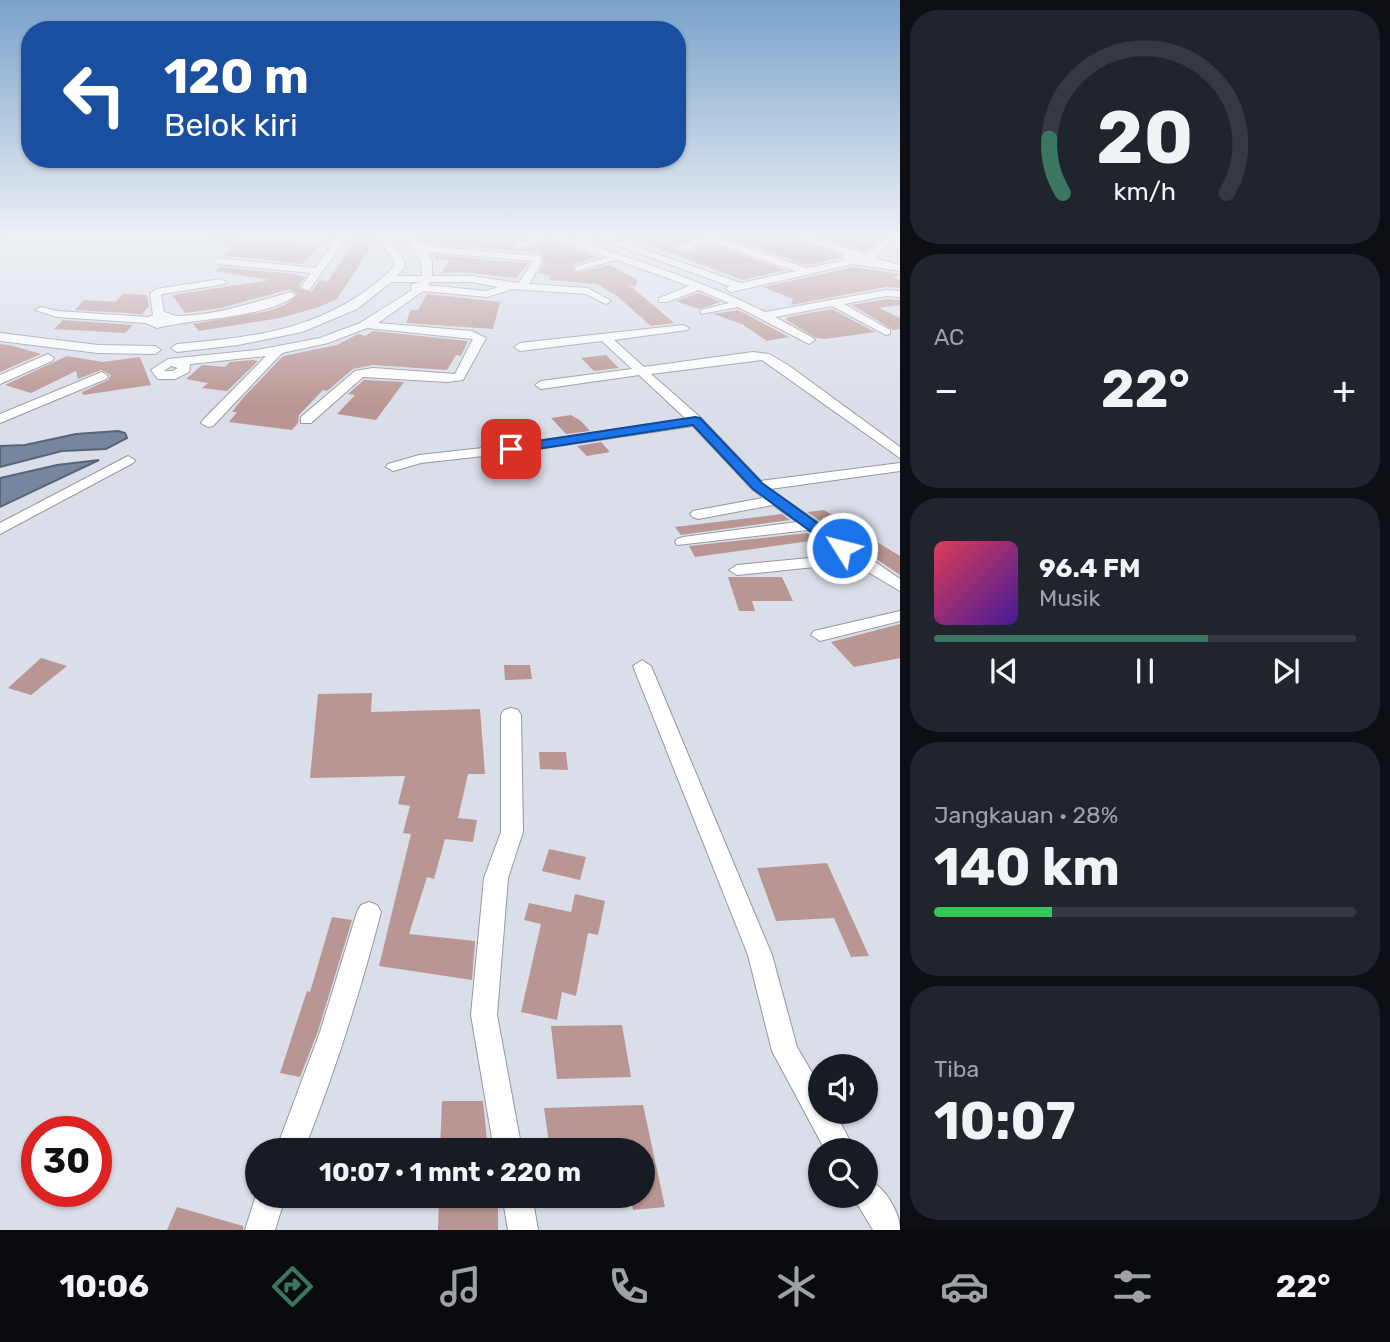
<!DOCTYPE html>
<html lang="id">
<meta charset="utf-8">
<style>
:root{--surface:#171b24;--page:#20242c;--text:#f1f3f6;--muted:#9ea1a6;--line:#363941;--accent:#3b7660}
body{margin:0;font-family:Rubik,sans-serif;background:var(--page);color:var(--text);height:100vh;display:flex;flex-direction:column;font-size:26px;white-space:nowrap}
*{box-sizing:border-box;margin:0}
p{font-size:23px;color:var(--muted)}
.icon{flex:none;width:38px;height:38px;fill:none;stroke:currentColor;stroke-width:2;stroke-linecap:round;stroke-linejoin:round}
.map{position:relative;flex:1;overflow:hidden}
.details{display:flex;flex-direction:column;gap:10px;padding:10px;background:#0d0f14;width:490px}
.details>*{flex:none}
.guide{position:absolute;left:21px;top:21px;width:665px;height:147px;border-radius:28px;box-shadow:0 2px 5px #0004;background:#1a4fa0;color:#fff;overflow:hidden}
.controls{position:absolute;left:808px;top:1054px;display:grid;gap:14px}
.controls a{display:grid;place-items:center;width:70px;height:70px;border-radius:50%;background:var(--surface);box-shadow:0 2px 5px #0004;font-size:35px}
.speed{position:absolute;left:21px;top:1116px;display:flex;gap:14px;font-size:35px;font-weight:700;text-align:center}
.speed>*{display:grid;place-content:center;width:91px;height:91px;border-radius:50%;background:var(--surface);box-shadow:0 2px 5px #0004;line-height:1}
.speed .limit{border:10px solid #d22;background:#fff;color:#111}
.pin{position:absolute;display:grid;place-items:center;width:60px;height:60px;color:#fff;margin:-30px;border-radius:14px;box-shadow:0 4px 10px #0006}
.me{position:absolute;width:77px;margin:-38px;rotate:306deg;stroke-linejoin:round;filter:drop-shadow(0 0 5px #0008)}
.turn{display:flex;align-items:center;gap:24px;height:147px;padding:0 28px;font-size:32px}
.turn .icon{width:91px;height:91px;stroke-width:2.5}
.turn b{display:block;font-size:49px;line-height:60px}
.big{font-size:52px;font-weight:700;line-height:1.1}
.details .widget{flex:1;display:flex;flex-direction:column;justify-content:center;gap:10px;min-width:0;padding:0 24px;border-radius:28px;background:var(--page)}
.details .dial{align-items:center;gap:0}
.dial svg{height:182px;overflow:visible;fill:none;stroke:var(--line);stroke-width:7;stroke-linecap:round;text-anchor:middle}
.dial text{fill:var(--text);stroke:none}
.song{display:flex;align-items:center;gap:21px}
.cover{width:84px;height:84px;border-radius:10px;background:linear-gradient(135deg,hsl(350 70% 55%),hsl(260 70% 35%))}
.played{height:7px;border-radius:4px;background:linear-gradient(90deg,var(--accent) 65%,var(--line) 65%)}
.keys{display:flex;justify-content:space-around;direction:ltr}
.heat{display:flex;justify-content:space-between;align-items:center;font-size:38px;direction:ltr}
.charge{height:10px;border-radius:5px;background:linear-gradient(90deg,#34c759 28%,var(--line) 0)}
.trip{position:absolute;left:245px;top:1138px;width:410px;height:70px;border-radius:35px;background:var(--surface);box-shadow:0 2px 5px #0004;font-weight:700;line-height:70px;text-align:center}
.tab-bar{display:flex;height:112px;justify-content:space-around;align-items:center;background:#090b0e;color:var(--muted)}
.tab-bar .icon{width:49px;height:49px}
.tab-bar .selected{color:var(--accent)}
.tab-bar b{font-size:32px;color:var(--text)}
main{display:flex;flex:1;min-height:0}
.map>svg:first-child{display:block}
</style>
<main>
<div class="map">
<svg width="900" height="1230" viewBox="0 0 900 1230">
<rect width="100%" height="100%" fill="#dadee8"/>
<path fill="#75869e" stroke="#586576" stroke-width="2" d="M118 431 125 433 127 438 106 449 62 451 0 467V446L25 445 76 434Z
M99 460 0 507V478L57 465Z"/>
<path fill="#b99693" d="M215 234H237L236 237 243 242 319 246 303 264 237 257 223 256 234 246 215 244Z
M415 234H535L512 243 510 246 519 250 549 241 598 257 574 264 573 273 610 265 638 280 635 287 628 284 674 323 651 326 618 297 597 284 549 280 551 275 538 273 545 261 540 253 424 243Z
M618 234H705L678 245 676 248 685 253 712 245 785 270 743 280Z
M726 234H782L840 255V258L807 265 724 237Z
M807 234H873L884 237 866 251Z
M356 238H367L370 249 337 299 319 307 280 318 199 331 193 324 268 311 285 305 298 294 290 289 221 308 185 313 172 295 270 280 214 271 221 267 294 274 305 277 299 285 300 289 311 292 320 280 328 281Z
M436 255 528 263 516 278 460 272 441 273 450 260 435 259Z
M853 267 900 274 894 278 900 281V288L886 287 791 305 793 299 763 287Z
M699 293 721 302 699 309 676 301Z
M123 294 147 295 149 306 142 314 75 310 84 300 115 302Z
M427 294 500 302 493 329 406 323 411 310H418Z
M886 299 900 300V305L879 308 900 318V329L893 330 852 305Z
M832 309 875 332 825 339 816 338 786 320 787 317Z
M738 310 789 337 767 341 742 324 713 314Z
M63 320 133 325 125 333 54 329Z
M373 331 468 341 461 356 456 355 447 370 373 365 353 369 327 391 323 390 299 415 298 423 292 430 229 422 237 412H232L243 398 283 356 337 345 358 334 365 336Z
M0 344 9 345 41 354 0 372Z
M606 355 619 368 594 371 581 358Z
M67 356 103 362 140 357 151 385 83 395 82 392 108 380 111 375 101 370 78 379 76 371 31 393 5 385Z
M253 360 258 361 227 391 202 388 208 383 186 379 202 365 225 367 230 362Z
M364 380 404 382 376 420 337 414 355 395 348 394Z
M571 415 581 421 590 431 566 434 551 418Z
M601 442 610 452 587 456 577 446Z
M824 510 900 556V575L807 512Z
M782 514 790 520 681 535 675 527Z
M807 533 817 540 695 557 689 546Z
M728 577H782L793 601H752L755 611H739Z
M900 624V658L854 667 831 642Z
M41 658 67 666 31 695 8 688Z
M504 665H530L532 679 505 680Z
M372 693 371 712 480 709 485 774H468L458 818 477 820 473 842 445 839 434 879 427 877 409 934 475 941 472 980 379 966 411 834 403 833 410 806 398 804 405 776 310 778 318 694Z
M539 752H566L568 770 540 769Z
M549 849 586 857 580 880 542 871Z
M827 863 869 956 851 957 834 918 776 921 757 868Z
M575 894 605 901 598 935 588 933 576 996 562 992 557 1020 521 1012 541 924 524 920 529 903 571 912Z
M332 917 352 920 318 1031 300 1077 280 1073 307 991 310 992Z
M622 1025 631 1077 557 1079 551 1026Z
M442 1101H483L488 1150H440Z
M643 1105 665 1207 633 1210 630 1195H642V1150H550L544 1108Z
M439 1195H498V1230H438Z
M177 1207 243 1226V1230H167Z"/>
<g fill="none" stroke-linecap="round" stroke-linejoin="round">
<g stroke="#9498a1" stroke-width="2">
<path id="minor" d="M0 234H10L4 237Z
M241 234 336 239 341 234 348 236 310 289 306 290 301 287 311 273 218 264 213 261 218 258 315 268 332 244 243 239 238 236Z
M373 234H383L403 258 405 267 397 276H422L421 261 408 240 413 237 423 246 540 256 543 260 529 284 588 288 611 301 606 304 586 294 512 289 487 297 423 291 378 323 472 331 486 338 463 380 447 382 363 377 311 423H301V417L355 371 373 368 455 374 473 339 367 328 328 343 282 353 213 426 208 427 201 423 203 420 266 356 190 364 189 372 175 379H158L151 370 168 359 257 350 320 338 360 323 412 290 411 285 419 282H391L357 309 302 332 238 345 177 352 171 348 177 344C261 337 332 328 395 266L393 258ZM427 252 533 261 519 283 472 276H432V261ZM430 282H472L498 287 486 291 428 285ZM171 366 178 368 172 371H164Z
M542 234H557C627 257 701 280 765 312L886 290 900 291V297L886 296 844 304 890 330V334L886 335 832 306 775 317 813 338 815 340 809 344 738 307 701 314V310L729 303 699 290 667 302H659V298L689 286 617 260 575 271V267L607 257 549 238 518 248 513 245Z
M586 234H599L741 283 795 271 712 242 684 250 679 247 711 234H724L718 238 807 268 845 260 842 257 846 254 785 234H799L867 254 892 234H900L874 258 900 265V271L853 264 731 292 726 289 729 286Z
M221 279 226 282 225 284 163 294 161 295 164 312C170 313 173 316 179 316 218 315 254 302 291 292L296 295C267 318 195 318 157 328L146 323 57 317 35 310 41 307 57 311 149 317 153 315 150 294 156 289Z
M683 325 689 328 687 330 614 340 644 367 753 352 769 354 788 365 900 447V458L762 360 651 374 701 418 761 481 900 463V471L770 489 900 579V591L853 563 737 575 729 570 737 565 841 555 808 530 677 545 675 542 677 539 683 537 797 522 773 505 698 519 693 517 690 514 693 511 763 498 752 489 693 426 511 453 421 463 393 471 386 467 388 464 419 455 511 445 686 419 639 375 541 389 535 385 541 381 632 369 602 341 520 351 514 347 520 343Z
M0 333 98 345 155 346 161 350 155 354 98 353 0 341Z
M48 354 54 358 52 361 0 384V375Z
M102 372 108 376 106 379 0 423V414Z
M128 456 135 460 133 463 0 534V523Z
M900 611V621L820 641 811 635 814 631Z
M642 660 651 666 772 955 797 1047 821 1088V1111H834L855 1150H825L772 1051 748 955 633 666Z
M511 708 518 710 521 715 523 832 508 878 497 1015 522 1150H494L471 1015 484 878 501 832V715L504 710Z
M369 902 377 905 381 912C360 993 335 1072 304 1150H276L320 1032 357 912 361 905Z
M866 1178C884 1186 900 1211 900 1230H873L852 1195H866Z
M257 1192V1195H286L275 1230H245Z
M502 1195H532L538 1230H508Z"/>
</g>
<use href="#minor" fill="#fff" fill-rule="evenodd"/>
</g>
<linearGradient id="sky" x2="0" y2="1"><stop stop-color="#7aa2ca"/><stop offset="0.58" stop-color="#eef0f5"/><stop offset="1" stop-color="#eef0f5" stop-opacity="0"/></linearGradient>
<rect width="900" height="406" fill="url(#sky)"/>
<path fill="#1a73e8" stroke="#114b97" stroke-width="2" d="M695 417 700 418 762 483 848 545 850 548 848 551H837L753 489 693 425 511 453 505 449 511 445Z"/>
</svg>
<div class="controls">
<a><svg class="icon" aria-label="sound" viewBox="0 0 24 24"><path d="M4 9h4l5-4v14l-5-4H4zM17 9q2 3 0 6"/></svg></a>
<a><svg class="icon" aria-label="search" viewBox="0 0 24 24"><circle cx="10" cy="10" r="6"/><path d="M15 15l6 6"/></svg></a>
</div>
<div class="speed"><div class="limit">30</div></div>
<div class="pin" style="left:511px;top:449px;background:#d93025"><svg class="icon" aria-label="arrive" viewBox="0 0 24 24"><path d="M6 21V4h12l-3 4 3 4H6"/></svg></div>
<svg class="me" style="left:842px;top:548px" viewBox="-20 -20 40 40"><circle r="17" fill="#1a73e8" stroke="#fff" stroke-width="3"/><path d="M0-11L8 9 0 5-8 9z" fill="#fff"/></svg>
<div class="trip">10:07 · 1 mnt · 220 m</div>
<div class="guide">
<div class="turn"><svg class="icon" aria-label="left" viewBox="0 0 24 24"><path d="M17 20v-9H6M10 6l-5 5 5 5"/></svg><div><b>120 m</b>Belok kiri</div></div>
</div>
</div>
<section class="details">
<div class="widget dial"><svg viewBox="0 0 100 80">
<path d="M14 69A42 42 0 1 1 86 69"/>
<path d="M14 69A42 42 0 0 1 8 45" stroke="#3b7660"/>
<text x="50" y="56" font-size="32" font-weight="700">20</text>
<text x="50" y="72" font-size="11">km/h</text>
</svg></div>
<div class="widget"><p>AC</p>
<div class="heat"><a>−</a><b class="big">22°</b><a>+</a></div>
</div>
<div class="widget">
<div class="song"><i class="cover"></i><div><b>96.4 FM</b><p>Musik</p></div></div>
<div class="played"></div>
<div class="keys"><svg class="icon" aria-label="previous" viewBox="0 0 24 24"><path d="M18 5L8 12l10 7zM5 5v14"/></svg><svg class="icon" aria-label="pause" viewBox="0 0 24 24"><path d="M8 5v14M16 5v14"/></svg><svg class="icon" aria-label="next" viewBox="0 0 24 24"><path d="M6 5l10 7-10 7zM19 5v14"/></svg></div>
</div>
<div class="widget"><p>Jangkauan · 28%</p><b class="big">140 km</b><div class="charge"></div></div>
<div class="widget"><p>Tiba</p><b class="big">10:07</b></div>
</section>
</main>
<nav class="tab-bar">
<b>10:06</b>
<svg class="icon selected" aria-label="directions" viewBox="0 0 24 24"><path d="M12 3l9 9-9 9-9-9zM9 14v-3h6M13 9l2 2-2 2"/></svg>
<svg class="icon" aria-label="music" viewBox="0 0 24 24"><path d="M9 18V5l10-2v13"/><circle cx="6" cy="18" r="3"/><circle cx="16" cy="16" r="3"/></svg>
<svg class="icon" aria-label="phone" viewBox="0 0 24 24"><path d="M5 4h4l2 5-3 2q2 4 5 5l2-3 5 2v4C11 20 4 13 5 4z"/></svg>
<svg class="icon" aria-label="climate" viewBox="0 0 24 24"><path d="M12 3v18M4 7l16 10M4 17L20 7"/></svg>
<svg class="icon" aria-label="car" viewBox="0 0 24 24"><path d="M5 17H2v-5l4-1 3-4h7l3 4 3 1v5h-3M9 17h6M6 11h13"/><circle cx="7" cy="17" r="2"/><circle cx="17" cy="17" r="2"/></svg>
<svg class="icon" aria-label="filters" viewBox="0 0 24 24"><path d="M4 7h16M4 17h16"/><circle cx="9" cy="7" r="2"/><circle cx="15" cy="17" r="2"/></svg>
<b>22°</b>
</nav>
